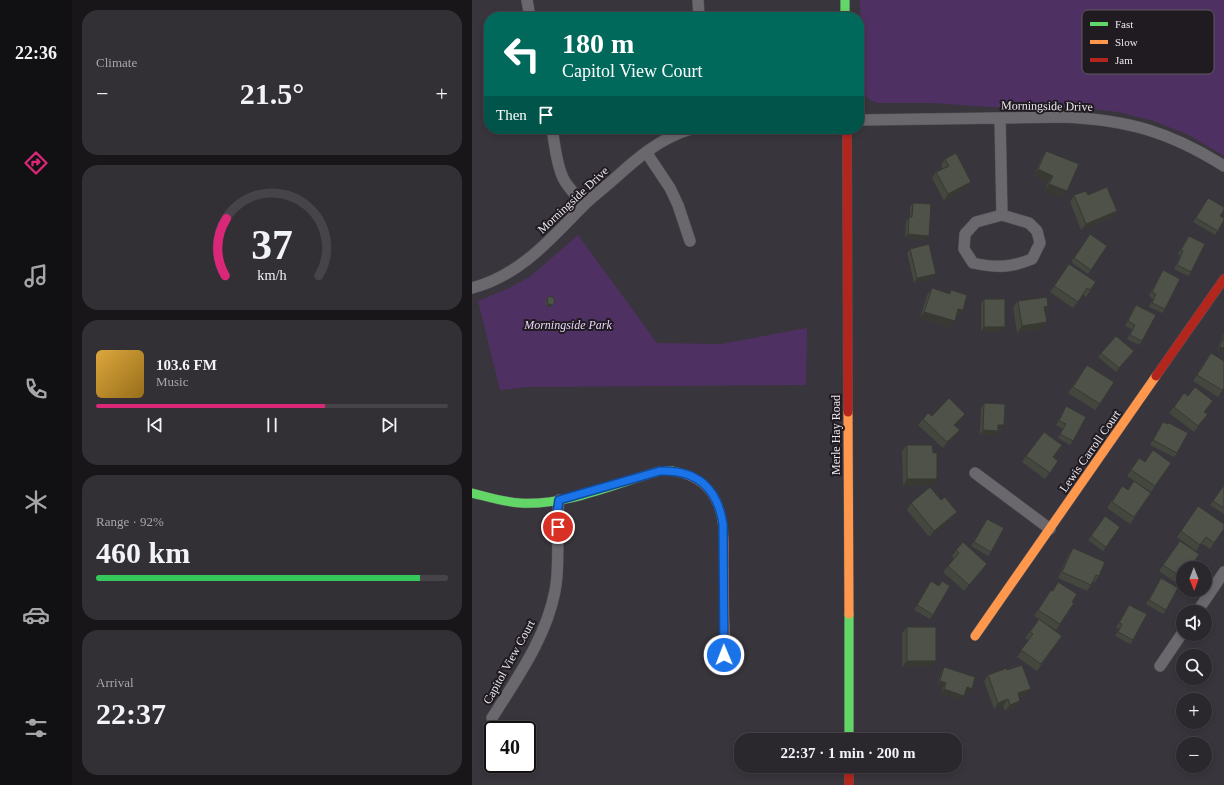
<!DOCTYPE html>
<meta charset="utf-8">
<style>
:root{--surface:#2b282d;--page:#333035;--text:#f1f3f6;--muted:#a6a6aa;--line:#474449;--accent:#db2777}
body{margin:0;font-family:"Times New Roman",serif;background:var(--page);color:var(--text);height:100vh;display:flex;flex-direction:column;font-size:15px;white-space:nowrap}
*{box-sizing:border-box;margin:0}
p{font-size:13px;color:var(--muted)}
.icon{flex:none;width:22px;height:22px;fill:none;stroke:currentColor;stroke-width:2;stroke-linecap:round;stroke-linejoin:round}
.map{position:relative;flex:1;overflow:hidden}
.sheet{display:flex;flex-direction:column;gap:10px;padding:10px;background:#181619;width:400px}
.sheet>*{flex:none}
.banner{position:absolute;left:12px;top:12px;width:380px;height:122px;border-radius:16px;box-shadow:0 2px 6px #0003,0 0 0 1px var(--line);background:#00695c;color:#fff;overflow:hidden}
.needle{width:26px;rotate:179deg}
.controls{position:absolute;left:704px;top:561px;display:grid;gap:8px}
.controls a{display:grid;place-items:center;width:36px;height:36px;border-radius:50%;background:var(--surface);box-shadow:0 2px 6px #0003,0 0 0 1px var(--line);font-size:20px}
.speed{position:absolute;left:12px;top:721px;display:flex;gap:8px;font-size:20px;font-weight:700;text-align:center}
.speed>*{display:grid;place-content:center;width:52px;height:52px;border-radius:50%;background:var(--surface);box-shadow:0 2px 6px #0003,0 0 0 1px var(--line);line-height:1}
.speed .limit{border:2px solid #111;border-radius:6px;background:#fff;color:#111}
.pin{position:absolute;display:grid;place-items:center;width:34px;height:34px;color:#fff;margin:-17px;border:2px solid #fff;border-radius:50%;box-shadow:0 1px 4px #0007}
.me{position:absolute;width:44px;margin:-22px;rotate:359deg;stroke-linejoin:round;filter:drop-shadow(0 0 3px #0008)}
.turn{display:flex;align-items:center;gap:14px;height:84px;padding:0 12px;font-size:18px}
.turn .icon{width:52px;height:52px;stroke-width:2.5}
.turn b{display:block;font-size:28px;line-height:34px}
.then{display:flex;align-items:center;height:38px;padding:0 12px;background:#0003;gap:8px;font-size:15px}
.big{font-size:30px;font-weight:800;line-height:1.1}
.sheet .card{flex:1;display:flex;flex-direction:column;justify-content:center;gap:6px;min-width:0;padding:0 14px;border-radius:16px;background:var(--page)}
.sheet .dial{align-items:center;gap:0}
.dial svg{height:104px;overflow:visible;fill:none;stroke:var(--line);stroke-width:7;stroke-linecap:round;text-anchor:middle}
.dial text{fill:var(--text);stroke:none}
.song{display:flex;align-items:center;gap:12px}
.cover{width:48px;height:48px;border-radius:6px;background:linear-gradient(135deg,hsl(40 70% 55%),hsl(40 70% 35%))}
.played{height:4px;border-radius:2px;background:linear-gradient(90deg,var(--accent) 65%,var(--line) 65%)}
.keys{display:flex;justify-content:space-around;direction:ltr}
.heat{display:flex;justify-content:space-between;align-items:center;font-size:22px;direction:ltr}
.charge{height:6px;border-radius:3px;background:linear-gradient(90deg,#34c759 92%,var(--line) 0)}
.trip{position:absolute;left:262px;top:733px;width:228px;height:40px;border-radius:16px;background:var(--surface);box-shadow:0 2px 6px #0003,0 0 0 1px var(--line);font-weight:800;line-height:40px;text-align:center}
main{display:flex;flex:1;min-height:0}
.tabs{display:flex;flex-direction:column;width:72px;justify-content:space-around;align-items:center;background:#111012;color:var(--muted)}
.tabs .icon{width:28px;height:28px}
.tabs .current{color:var(--accent)}
.tabs b{font-size:18px;color:var(--text)}
.map>svg:first-child{display:block}
</style>
<main>
<nav class="tabs">
<b>22:36</b>
<svg class="icon current" aria-label="directions" viewBox="0 0 24 24"><path d="M12 3l9 9-9 9-9-9zM9 14v-3h6M13 9l2 2-2 2"/></svg>
<svg class="icon" aria-label="music" viewBox="0 0 24 24"><path d="M9 18V5l10-2v13"/><circle cx="6" cy="18" r="3"/><circle cx="16" cy="16" r="3"/></svg>
<svg class="icon" aria-label="phone" viewBox="0 0 24 24"><path d="M5 4h4l2 5-3 2q2 4 5 5l2-3 5 2v4C11 20 4 13 5 4z"/></svg>
<svg class="icon" aria-label="climate" viewBox="0 0 24 24"><path d="M12 3v18M4 7l16 10M4 17L20 7"/></svg>
<svg class="icon" aria-label="car" viewBox="0 0 24 24"><path d="M5 17H2v-5l4-1 3-4h7l3 4 3 1v5h-3M9 17h6M6 11h13"/><circle cx="7" cy="17" r="2"/><circle cx="17" cy="17" r="2"/></svg>
<svg class="icon" aria-label="filters" viewBox="0 0 24 24"><path d="M4 7h16M4 17h16"/><circle cx="9" cy="7" r="2"/><circle cx="15" cy="17" r="2"/></svg>
</nav>
<section class="sheet">
<div class="card"><p>Climate</p>
<div class="heat"><a>−</a><b class="big">21.5°</b><a>+</a></div>
</div>
<div class="card dial"><svg viewBox="0 0 100 80">
<path d="M14 69A42 42 0 1 1 86 69"/>
<path d="M14 69A42 42 0 0 1 15 25" stroke="#db2777"/>
<text x="50" y="56" font-size="32" font-weight="700">37</text>
<text x="50" y="72" font-size="11">km/h</text>
</svg></div>
<div class="card">
<div class="song"><i class="cover"></i><div><b>103.6 FM</b><p>Music</p></div></div>
<div class="played"></div>
<div class="keys"><svg class="icon" aria-label="previous" viewBox="0 0 24 24"><path d="M18 5L8 12l10 7zM5 5v14"/></svg><svg class="icon" aria-label="pause" viewBox="0 0 24 24"><path d="M8 5v14M16 5v14"/></svg><svg class="icon" aria-label="next" viewBox="0 0 24 24"><path d="M6 5l10 7-10 7zM19 5v14"/></svg></div>
</div>
<div class="card"><p>Range · 92%</p><b class="big">460 km</b><div class="charge"></div></div>
<div class="card"><p>Arrival</p><b class="big">22:37</b></div>
</section>
<div class="map">
<svg width="752" height="785" viewBox="0 0 752 785">
<rect width="100%" height="100%" fill="#39353c"/>
<path fill="#4f3062" d="M388 0H752V156L717 135 682 121 646 112 614 108H535L460 103H405C397 100 393 97 389 89Z
M106 235 185 343 249 344 335 328 334 385 57 387 28 390 6 301 35 289 59 276Z"/>
<g fill="none" stroke-linecap="round" stroke-linejoin="round">
<g stroke="#555258" stroke-width="12">
<path id="street" d="M55 0 58 17
M226 0 227 17
M528 118 530 215 504 222 493 234 492 249 501 263C524 268 538 268 560 259L568 243 565 231 557 223 530 215
M387 120 593 117C656 120 698 132 752 166
M80 129C83 145 84 163 91 178 96 188 105 196 112 205
M174 152 198 188 206 205 218 241
M0 288C47 276 79 239 111 206 120 197 131 189 141 180 164 159 188 138 219 129
M503 473 578 529
M725 612 752 572
M688 666 711 632
M20 718C45 678 74 638 83 591 89 561 83 530 87 500"/>
</g>
<g stroke="#555258" stroke-width="10">
<path id="fast" d="M373 0V17
M0 493C16 497 32 502 48 503 96 506 143 483 188 471H201L213 474
M377 614V740"/>
</g>
<g stroke="#555258" stroke-width="10">
<path id="slow" d="M376 412 377 614
M213 474C227 479 236 486 243 499 255 521 251 548 252 572 252 600 253 627 253 655
M503 636 684 376"/>
</g>
<g stroke="#555258" stroke-width="10">
<path id="jam" d="M375 129 376 412
M684 376 752 279
M377 766V785"/>
</g>
<use href="#street" stroke="#6a686c" stroke-width="11"/>
<use href="#fast" stroke="#63d668" stroke-width="9"/>
<use href="#slow" stroke="#ff974d" stroke-width="9"/>
<use href="#jam" stroke="#b3261e" stroke-width="9"/>
</g>
<path fill="#43473e" d="M574 151 591 198 573 190 576 182 562 176 570 157Z
M473 159 495 188 472 201 460 178 464 172 471 169 469 165Z
M602 195H616L645 211 641 217 609 230 598 202Z
M736 198 748 216 746 231 743 235 721 222Z
M441 203 454 240 433 238 434 221 438 217V207Z
M618 234 635 246 616 274 599 262Z
M717 236 719 272 716 276 702 269 708 256 706 254 714 240Z
M438 249 464 274 461 278 442 283 435 253Z
M597 264 624 282 614 297 611 294 601 308 578 292Z
M691 270 693 309 690 313 677 307 681 299 677 296 688 275Z
M460 288 476 294 479 290 491 310 486 316H484L478 327 448 318 455 295Z
M75 299 83 302 79 307 74 306 73 302Z
M512 299 533 327 530 332 509 331V303Z
M546 301 576 306 573 311 575 322 570 329 545 333 541 307Z
M664 305 670 341 667 345 655 339 660 329 653 326 661 309Z
M752 333V353L745 351Z
M662 351 644 372 626 357 629 353Z
M739 353 752 388 746 397 721 381Z
M611 371 628 404 623 410 596 393Z
M512 403 530 430H526L523 435H508L509 408Z
M594 406 601 441 598 445 586 438 591 429 584 425Z
M702 407 733 412 731 420 722 432 697 413Z
M460 416 489 420 483 425 488 430 483 436 471 448 446 425 451 419Z
M691 422 705 453 702 457 678 445Z
M435 445 461 485 431 486 430 451Z
M554 456 586 461 573 479 550 462Z
M667 458 673 462 699 463 679 492 655 476Z
M752 485V514L738 505Z
M650 486 656 490 679 493 658 524 635 508Z
M469 500 485 512 480 518 457 537 435 510 439 503Z
M726 506 752 529 738 549 729 543 724 551 705 537Z
M633 516 648 527 631 551 616 540Z
M515 519 519 552 516 556 499 546Z
M708 541 711 568V584L709 586 687 571Z
M601 548 627 576 622 583 621 582 615 591 586 578 597 554Z
M484 550 511 570 492 591 471 572 476 566 482 559 480 556Z
M689 578 694 610 691 614 674 604Z
M459 581 466 586 470 581 461 615 458 619 442 610Z
M586 582 602 603 584 630 571 622 590 636 565 671 545 657 557 640 553 638 567 619 562 616 579 590 580 591Z
M657 605 661 640 658 644 643 636 647 629 644 627Z
M435 627 464 661 459 667H430V633Z
M472 667 500 689 497 693 493 692 489 700 469 694 471 687 465 685 470 671Z
M535 670 554 695 547 698 548 701 544 707 533 711 531 706 522 709 512 681 516 675Z"/>
<path fill="#373932" d="M566 169 581 176 576 182 562 176Z
M499 182 495 188 472 201 476 194Z
M577 184 595 191 591 198 573 190Z
M645 211 641 217 609 230 614 224Z
M436 234 457 236 454 240 433 238Z
M464 274 461 278 442 283 445 278Z
M83 302 79 307 74 306 76 304Z
M576 306 572 313V307Z
M486 309 491 310 486 316 482 315Z
M452 312 483 321 478 327 448 318Z
M575 322 570 329 545 333 550 326Z
M512 327H533L530 332 509 331Z
M748 347 752 348V353L745 351Z
M493 414 489 420 478 431 482 425Z
M526 425H532L530 430 524 429Z
M488 430 483 436 471 448 475 442Z
M511 430 526 431 523 435H508Z
M435 479H465L461 485 431 486Z
M485 512 480 518 457 537 462 531Z
M515 564 511 570 492 591 497 585Z
M435 661H464L459 667H430Z
M468 681 474 683 471 687 465 685Z
M495 687 500 689 497 693 492 692Z
M472 689 492 696 489 700 469 694Z
M559 689 554 695 541 700 546 693Z
M536 699 531 706 522 709 526 703Z
M548 701 544 707 533 711 538 705Z"/>
<path fill="#4e5248" stroke="#373932" d="M574 151 607 164 595 191 577 184 581 176 566 169Z
M484 153 499 182 476 194 464 172 477 166 473 159Z
M635 187 645 211 614 224 602 195 614 191 616 195Z
M736 198 752 207V210L748 216 752 218V220L746 231 724 218Z
M441 203 459 204 457 236 436 234 437 217H440Z
M618 234 635 246 619 270 602 258Z
M717 236 733 244 719 272 705 265 711 251 709 250Z
M457 244 464 274 445 278 438 249Z
M597 264 624 282 618 290 615 288 606 302 582 286Z
M691 270 708 279 693 309 680 303 684 294 680 292Z
M460 288 478 294 479 290 495 295 491 310 486 309 483 321 452 312Z
M78 296 82 298 83 302 80 305 76 304 75 299Z
M575 297 576 306 572 307 575 322 550 326 546 301Z
M512 299H533V327H512Z
M664 305 684 315 670 341 658 335 663 325 656 321Z
M644 336 662 351 647 368 629 353Z
M752 337V348L748 347Z
M739 353 752 361V388L750 390 725 375Z
M615 365 642 382 628 404 601 387Z
M723 387 741 401 732 412 736 414 726 426 702 407 712 393 716 396Z
M477 398 493 414 482 425 488 430 475 442 451 419 456 413 460 416Z
M512 403 533 404 532 425H526V431L511 430Z
M594 406 614 417 601 441 588 434 594 424 587 421Z
M691 422 696 424 697 423 716 433 705 453 681 440Z
M572 432 590 445 581 457 586 461 578 473 554 456Z
M435 445H460L461 453H465V479H435Z
M681 450 699 463 683 486 659 470 667 458 673 462Z
M662 481 679 493 662 517 640 502 650 486 656 490Z
M752 485V508L741 501Z
M458 487 469 500 473 497 485 512 462 531 439 503Z
M726 506 752 524V529L742 543 734 537 728 545 709 531Z
M633 516 648 527 634 547 619 536Z
M515 519 532 528 519 552 502 542Z
M708 541 727 554 721 564 723 566 722 568H711V578L691 565Z
M491 542 515 564 497 585 476 566 487 553 484 550Z
M601 548 633 562 627 576 624 575 619 585 590 572Z
M689 578 706 588 694 610 677 600Z
M459 581 467 586 470 581 478 586 461 615 445 605Z
M586 582 605 594 600 602 602 603 588 624 566 610 579 590 581 591Z
M657 605 675 614 661 640 646 632 650 624 647 623Z
M567 619 590 636 569 664 549 650 561 634 558 632Z
M435 627H464V661H435Z
M550 665 559 689 546 693 548 701 538 705 536 699 526 703 516 675 535 668V670Z
M472 667 503 677 500 689 495 687 492 696 472 689 474 683 468 681Z"/>
<g fill="none" stroke-linecap="round" stroke-linejoin="round">
<g stroke="#114b97" stroke-width="10">
<path id="route" d="M86 527 85 514 87 500 188 471C225 470 245 487 251 524L252 655"/>
</g>
<use href="#route" stroke="#1a73e8" stroke-width="7"/>
</g>
<g text-anchor="middle" stroke-width="4" stroke-linejoin="round" paint-order="stroke">
<g font-size="12" fill="#ece7ef" stroke="#1f1b21">
<text transform="translate(575 106) rotate(1)" y="4">Morningside Drive</text>
<text transform="translate(101 200) rotate(-43)" y="4">Morningside Drive</text>
<text transform="translate(364 435) rotate(-90)" y="4">Merle Hay Road</text>
<text transform="translate(618 451) rotate(-55)" y="4">Lewis Carroll Court</text>
<text transform="translate(37 662) rotate(-61)" y="4">Capitol View Court</text>
</g>
<g font-size="12" font-style="italic" fill="#ead4fa" stroke="#1f1b21">
<text x="96" y="329">Morningside Park</text>
</g>
</g>
<rect x="610" y="10" width="132" height="64" rx="6" fill="#1f1b21" stroke="#5c585f" stroke-width="1"/>
<rect x="618" y="22" width="18" height="4" fill="#63d668"/>
<rect x="618" y="40" width="18" height="4" fill="#ff974d"/>
<rect x="618" y="58" width="18" height="4" fill="#b3261e"/>
<g font-size="11" fill="#ece7ef">
<text x="643" y="28">Fast</text>
<text x="643" y="46">Slow</text>
<text x="643" y="64">Jam</text>
</g>
</svg>
<div class="controls">
<a><svg class="needle" viewBox="-14 -14 28 28"><path d="M0-13l5 13h-10z" fill="#e53935"/><path d="M0 13l5-13h-10z" fill="#a6a6aa"/></svg></a>
<a><svg class="icon" aria-label="sound" viewBox="0 0 24 24"><path d="M4 9h4l5-4v14l-5-4H4zM17 9q2 3 0 6"/></svg></a>
<a><svg class="icon" aria-label="search" viewBox="0 0 24 24"><circle cx="10" cy="10" r="6"/><path d="M15 15l6 6"/></svg></a>
<a>+</a>
<a>−</a>
</div>
<div class="speed"><div class="limit">40</div></div>
<div class="pin" style="left:86px;top:527px;background:#d93025"><svg class="icon" aria-label="arrive" viewBox="0 0 24 24"><path d="M6 21V4h12l-3 4 3 4H6"/></svg></div>
<svg class="me" style="left:252px;top:655px" viewBox="-20 -20 40 40"><circle r="17" fill="#1a73e8" stroke="#fff" stroke-width="3"/><path d="M0-11L8 9 0 5-8 9z" fill="#fff"/></svg>
<div class="trip">22:37 · 1 min · 200 m</div>
<div class="banner">
<div class="turn"><svg class="icon" aria-label="left" viewBox="0 0 24 24"><path d="M17 20v-9H6M10 6l-5 5 5 5"/></svg><div><b>180 m</b>Capitol View Court</div></div>
<div class="then">Then<svg class="icon" aria-label="arrive" viewBox="0 0 24 24"><path d="M6 21V4h12l-3 4 3 4H6"/></svg></div>
</div>
</div>
</main>
